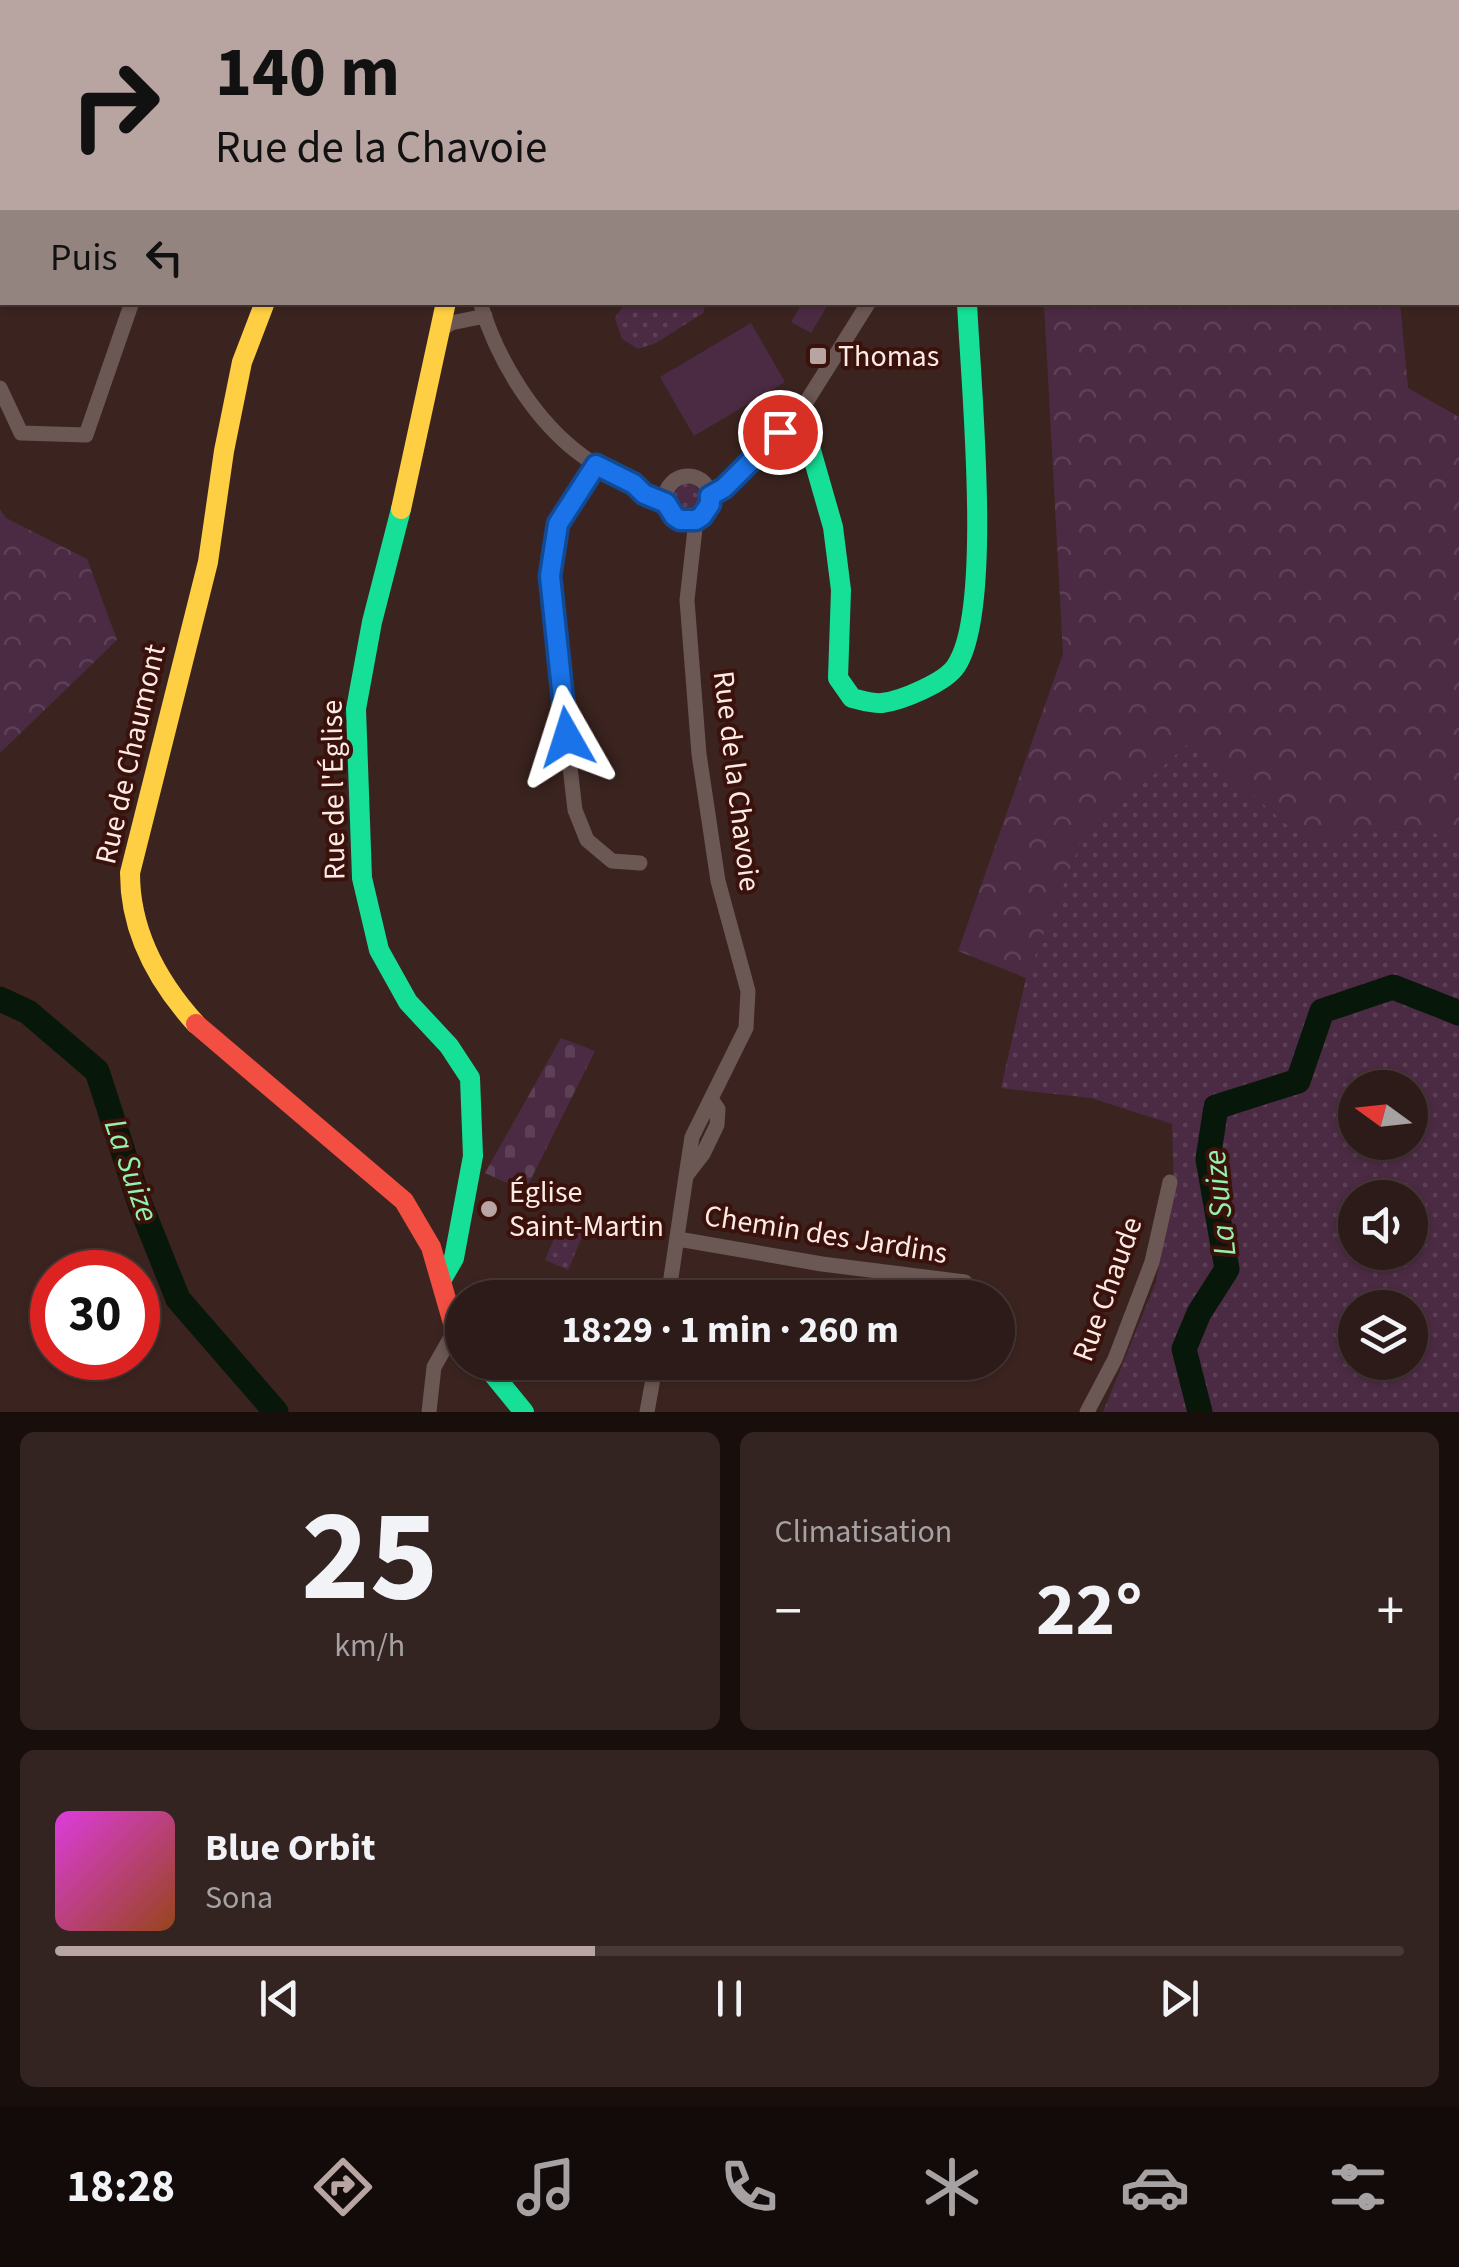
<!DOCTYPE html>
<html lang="fr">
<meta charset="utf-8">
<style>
:root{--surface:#2c1b18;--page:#342421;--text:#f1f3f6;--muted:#a6a1a2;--line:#483937;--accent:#b8a5a1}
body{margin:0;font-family:"Source Sans 3",sans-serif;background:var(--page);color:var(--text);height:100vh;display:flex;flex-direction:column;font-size:38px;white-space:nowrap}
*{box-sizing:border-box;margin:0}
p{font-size:32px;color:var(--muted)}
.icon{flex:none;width:55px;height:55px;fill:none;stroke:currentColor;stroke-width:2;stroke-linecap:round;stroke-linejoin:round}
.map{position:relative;height:1412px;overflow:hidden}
.details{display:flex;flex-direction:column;gap:20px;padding:20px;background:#180f0d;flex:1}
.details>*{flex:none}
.guide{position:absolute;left:0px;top:0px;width:1460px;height:305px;box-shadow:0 2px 8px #0004,0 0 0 2px var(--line);background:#b8a5a1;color:#111;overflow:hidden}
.needle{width:65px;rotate:285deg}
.tools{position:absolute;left:1338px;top:1070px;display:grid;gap:20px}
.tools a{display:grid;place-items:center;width:90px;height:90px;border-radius:50%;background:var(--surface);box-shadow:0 2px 8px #0004,0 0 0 2px var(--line);font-size:50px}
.speed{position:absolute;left:30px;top:1250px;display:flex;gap:20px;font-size:50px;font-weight:700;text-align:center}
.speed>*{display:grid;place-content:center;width:130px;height:130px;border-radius:50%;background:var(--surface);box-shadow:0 2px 8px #0004,0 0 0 2px var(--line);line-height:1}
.speed .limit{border:15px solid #d22;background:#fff;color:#111}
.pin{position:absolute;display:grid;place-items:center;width:85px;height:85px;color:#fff;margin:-42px;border:5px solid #fff;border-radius:50%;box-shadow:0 2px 10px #0007}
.me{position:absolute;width:110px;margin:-55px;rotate:354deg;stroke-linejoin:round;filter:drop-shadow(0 0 8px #0008)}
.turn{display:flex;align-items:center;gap:35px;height:210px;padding:0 50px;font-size:45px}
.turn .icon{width:130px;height:130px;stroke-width:2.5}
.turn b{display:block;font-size:70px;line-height:85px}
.then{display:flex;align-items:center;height:95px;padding:0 50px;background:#0003;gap:20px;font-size:38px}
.big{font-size:75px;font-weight:700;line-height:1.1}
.details .tile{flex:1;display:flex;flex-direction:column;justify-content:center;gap:15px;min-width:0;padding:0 35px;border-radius:15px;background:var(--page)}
.details .dial{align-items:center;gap:0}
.dial b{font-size:130px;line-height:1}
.song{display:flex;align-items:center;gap:30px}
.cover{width:120px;height:120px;border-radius:15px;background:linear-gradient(135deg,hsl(300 70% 55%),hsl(20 70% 35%))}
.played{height:10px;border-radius:5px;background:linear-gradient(90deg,var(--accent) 40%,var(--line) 40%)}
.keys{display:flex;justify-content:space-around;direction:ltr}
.heat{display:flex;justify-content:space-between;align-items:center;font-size:55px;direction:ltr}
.details .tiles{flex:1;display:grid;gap:20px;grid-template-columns:1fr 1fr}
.tile:last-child{grid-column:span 2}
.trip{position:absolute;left:445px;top:1280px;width:570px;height:100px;border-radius:50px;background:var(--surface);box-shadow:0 2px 8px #0004,0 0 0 2px var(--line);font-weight:700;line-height:100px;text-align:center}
.menu{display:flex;height:160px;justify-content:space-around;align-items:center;background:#120b0a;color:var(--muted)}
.menu .icon{width:70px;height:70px}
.menu .on{color:var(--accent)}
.menu b{font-size:45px;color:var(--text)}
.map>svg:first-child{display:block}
</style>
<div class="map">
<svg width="1459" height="1412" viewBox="0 0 1459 1412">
<defs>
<pattern id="grass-dots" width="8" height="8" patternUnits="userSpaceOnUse" patternTransform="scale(2.5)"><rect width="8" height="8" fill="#4b2b43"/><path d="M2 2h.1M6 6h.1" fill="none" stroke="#5d4055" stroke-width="1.8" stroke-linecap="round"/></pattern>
<pattern id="forest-crowns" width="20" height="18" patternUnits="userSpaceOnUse" patternTransform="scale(2.5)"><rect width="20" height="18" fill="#4b2b43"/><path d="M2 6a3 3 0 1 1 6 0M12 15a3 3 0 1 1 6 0" fill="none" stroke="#5d4055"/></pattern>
<pattern id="cemetery-stones" width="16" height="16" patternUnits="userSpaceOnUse" patternTransform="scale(2.5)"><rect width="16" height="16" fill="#4b2b43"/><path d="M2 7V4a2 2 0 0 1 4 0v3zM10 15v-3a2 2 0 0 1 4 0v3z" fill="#5d4055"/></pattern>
</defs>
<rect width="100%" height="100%" fill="#3b2420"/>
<path fill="url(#grass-dots)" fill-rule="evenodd" d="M633 302H706V303L703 313 656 343 638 349 622 339 615 318 623 306Z
M657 500a30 30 0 1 1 60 0a30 30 0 1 1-60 0Z
M1191 741 1308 843C1358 831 1409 821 1459 840V1412H1103L1156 1282 1174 1188 1172 1124 1091 1098 1001 1088 1026 978 1082 839ZM1355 1088H1410V1142H1355ZM1355 1198H1410V1252H1355ZM1355 1308H1410V1362H1355Z
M564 1215 587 1225 568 1270 545 1260Z"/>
<path fill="url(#forest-crowns)" d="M1044 303H1400L1408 388 1459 417V840C1409 821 1358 831 1308 843L1191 741 1082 839 1026 978 958 951 1063 654Z
M0 509 6 518 87 559 117 640 0 753Z"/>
<path fill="url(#cemetery-stones)" d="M561 1038 595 1051 525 1191 485 1173Z"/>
<path fill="#4b2b43" d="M802 303H829L811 333 791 322Z
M751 323 785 382 694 436 660 377Z"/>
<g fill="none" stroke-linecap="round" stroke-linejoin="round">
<path stroke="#07170a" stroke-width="25" d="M0 999 28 1012 97 1071 140 1204 178 1299 276 1412
M1200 1412 1184 1349 1199 1313 1227 1269 1208 1159 1216 1107 1298 1081 1322 1011 1393 987 1459 1013"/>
<path stroke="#6b5753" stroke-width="15" d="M35 0 36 2
M176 0V2
M367 0 369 2
M1065 2 1066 0
M0 264 2 263
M480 302C497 360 535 422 584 457 599 468 618 472 633 483 645 491 650 497 666 503
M438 331 451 323 485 316
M0 388 21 433 86 435 132 302
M596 465 557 524 550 576 553 621 575 810 587 840 612 861 640 863
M665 499a23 23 0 1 1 46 0a23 23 0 1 1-46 0Z
M711 496 724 488 800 412 869 302
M686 1176 692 1137 746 1028 748 991 718 881 699 754 687 600 696 520
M678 1239 822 1264 965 1282
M668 1298 686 1176 703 1154 717 1125 718 1109 711 1099
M429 1412 434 1367 455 1330
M647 1412 656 1362
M1087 1412 1115 1359 1152 1262 1170 1182"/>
<path stroke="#16e098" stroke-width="20" d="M272 0 273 2
M800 412 833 527 841 590 838 678 852 698C861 700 873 704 882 703 901 701 946 682 956 666 994 610 970 377 967 302
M401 509 372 622 356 709 362 878 379 950 408 1002 449 1046 470 1078 473 1156 454 1258 442 1279
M483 1362 524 1412"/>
<path stroke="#ffcf43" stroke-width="20" d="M401 509 446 302
M196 1024C157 981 130 932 130 873L208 562 224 451 242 362 265 302"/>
<path stroke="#f24e42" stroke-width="20" d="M196 1024 404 1201 431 1247 455 1330 462 1339"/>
</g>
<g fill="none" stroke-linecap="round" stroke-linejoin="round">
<g stroke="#114b97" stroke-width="25">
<path id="route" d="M567 737 550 576 558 524 596 465 634 484 644 494 666 503 674 516 680 520H696L702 516 710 504V496L724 488 780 432"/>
</g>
<use href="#route" stroke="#1a73e8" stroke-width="18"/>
</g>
<g fill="#b8a5a1" stroke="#3a120b" stroke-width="4">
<rect x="808" y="346" width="20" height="20" rx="5"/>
<circle cx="489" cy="1209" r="10"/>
</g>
<g text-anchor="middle" stroke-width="8" stroke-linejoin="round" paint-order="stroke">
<g font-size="30" fill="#fceae6" stroke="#3a120b" text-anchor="start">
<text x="838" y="366">Thomas</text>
<text x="509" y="1202">Église<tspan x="509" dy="34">Saint-Martin</tspan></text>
</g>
<g font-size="30" fill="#fceae6" stroke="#3a120b">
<text transform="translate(130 754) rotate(-77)" y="10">Rue de Chaumont</text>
<text transform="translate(737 781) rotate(83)" y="10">Rue de la Chavoie</text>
<text transform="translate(333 790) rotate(-91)" y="10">Rue de l'Église</text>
<text transform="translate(826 1234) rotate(9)" y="10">Chemin des Jardins</text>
<text transform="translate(1107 1289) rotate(-70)" y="10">Rue Chaude</text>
</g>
<g font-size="32" font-style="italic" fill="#92f2ac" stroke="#3a120b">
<text transform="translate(132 1170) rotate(71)" y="11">La Suize</text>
<text transform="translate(1219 1203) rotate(-96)" y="11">La Suize</text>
</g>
</g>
</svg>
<div class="tools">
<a><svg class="needle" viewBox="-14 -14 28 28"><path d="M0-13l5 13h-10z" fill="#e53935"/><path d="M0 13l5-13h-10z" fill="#a6a1a2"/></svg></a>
<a><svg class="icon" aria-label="sound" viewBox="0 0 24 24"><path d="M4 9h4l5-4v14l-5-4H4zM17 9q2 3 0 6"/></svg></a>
<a><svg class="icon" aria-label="layers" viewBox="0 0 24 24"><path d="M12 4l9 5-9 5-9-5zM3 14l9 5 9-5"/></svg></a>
</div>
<div class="speed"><div class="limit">30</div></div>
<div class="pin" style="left:780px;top:432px;background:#d93025"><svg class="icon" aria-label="arrive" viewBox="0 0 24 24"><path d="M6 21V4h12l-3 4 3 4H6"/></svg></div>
<svg class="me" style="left:567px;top:737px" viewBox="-20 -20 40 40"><path d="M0-17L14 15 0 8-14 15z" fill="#1a73e8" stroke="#fff" stroke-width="4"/></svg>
<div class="trip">18:29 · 1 min · 260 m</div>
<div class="guide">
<div class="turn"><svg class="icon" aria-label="right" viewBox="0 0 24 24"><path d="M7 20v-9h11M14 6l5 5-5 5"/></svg><div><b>140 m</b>Rue de la Chavoie</div></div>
<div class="then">Puis<svg class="icon" aria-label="left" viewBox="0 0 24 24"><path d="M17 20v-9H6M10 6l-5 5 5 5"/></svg></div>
</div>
</div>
<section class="details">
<div class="tiles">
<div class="tile dial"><b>25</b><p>km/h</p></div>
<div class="tile"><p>Climatisation</p>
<div class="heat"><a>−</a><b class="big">22°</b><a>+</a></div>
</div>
<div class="tile">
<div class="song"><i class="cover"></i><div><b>Blue Orbit</b><p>Sona</p></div></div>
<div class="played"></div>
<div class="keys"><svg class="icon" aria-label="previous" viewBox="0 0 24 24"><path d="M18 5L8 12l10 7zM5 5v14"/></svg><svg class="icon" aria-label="pause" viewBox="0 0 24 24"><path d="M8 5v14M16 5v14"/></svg><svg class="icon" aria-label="next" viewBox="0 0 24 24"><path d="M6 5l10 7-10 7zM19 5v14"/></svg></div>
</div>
</div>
</section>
<nav class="menu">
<b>18:28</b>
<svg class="icon on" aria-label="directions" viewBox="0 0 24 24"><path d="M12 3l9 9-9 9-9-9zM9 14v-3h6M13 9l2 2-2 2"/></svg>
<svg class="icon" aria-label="music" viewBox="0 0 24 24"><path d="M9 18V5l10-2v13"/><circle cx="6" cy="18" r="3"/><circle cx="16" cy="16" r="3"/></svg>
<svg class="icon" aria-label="phone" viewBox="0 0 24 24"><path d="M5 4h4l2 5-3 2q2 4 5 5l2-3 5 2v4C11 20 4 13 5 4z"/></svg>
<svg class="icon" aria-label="climate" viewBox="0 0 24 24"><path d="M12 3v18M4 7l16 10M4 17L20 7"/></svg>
<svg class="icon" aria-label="car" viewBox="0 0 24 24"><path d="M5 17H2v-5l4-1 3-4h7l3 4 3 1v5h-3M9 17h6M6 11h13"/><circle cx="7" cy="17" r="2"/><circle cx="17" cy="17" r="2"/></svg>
<svg class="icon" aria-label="filters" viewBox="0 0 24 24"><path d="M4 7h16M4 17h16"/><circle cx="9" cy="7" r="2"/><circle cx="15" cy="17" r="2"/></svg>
</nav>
